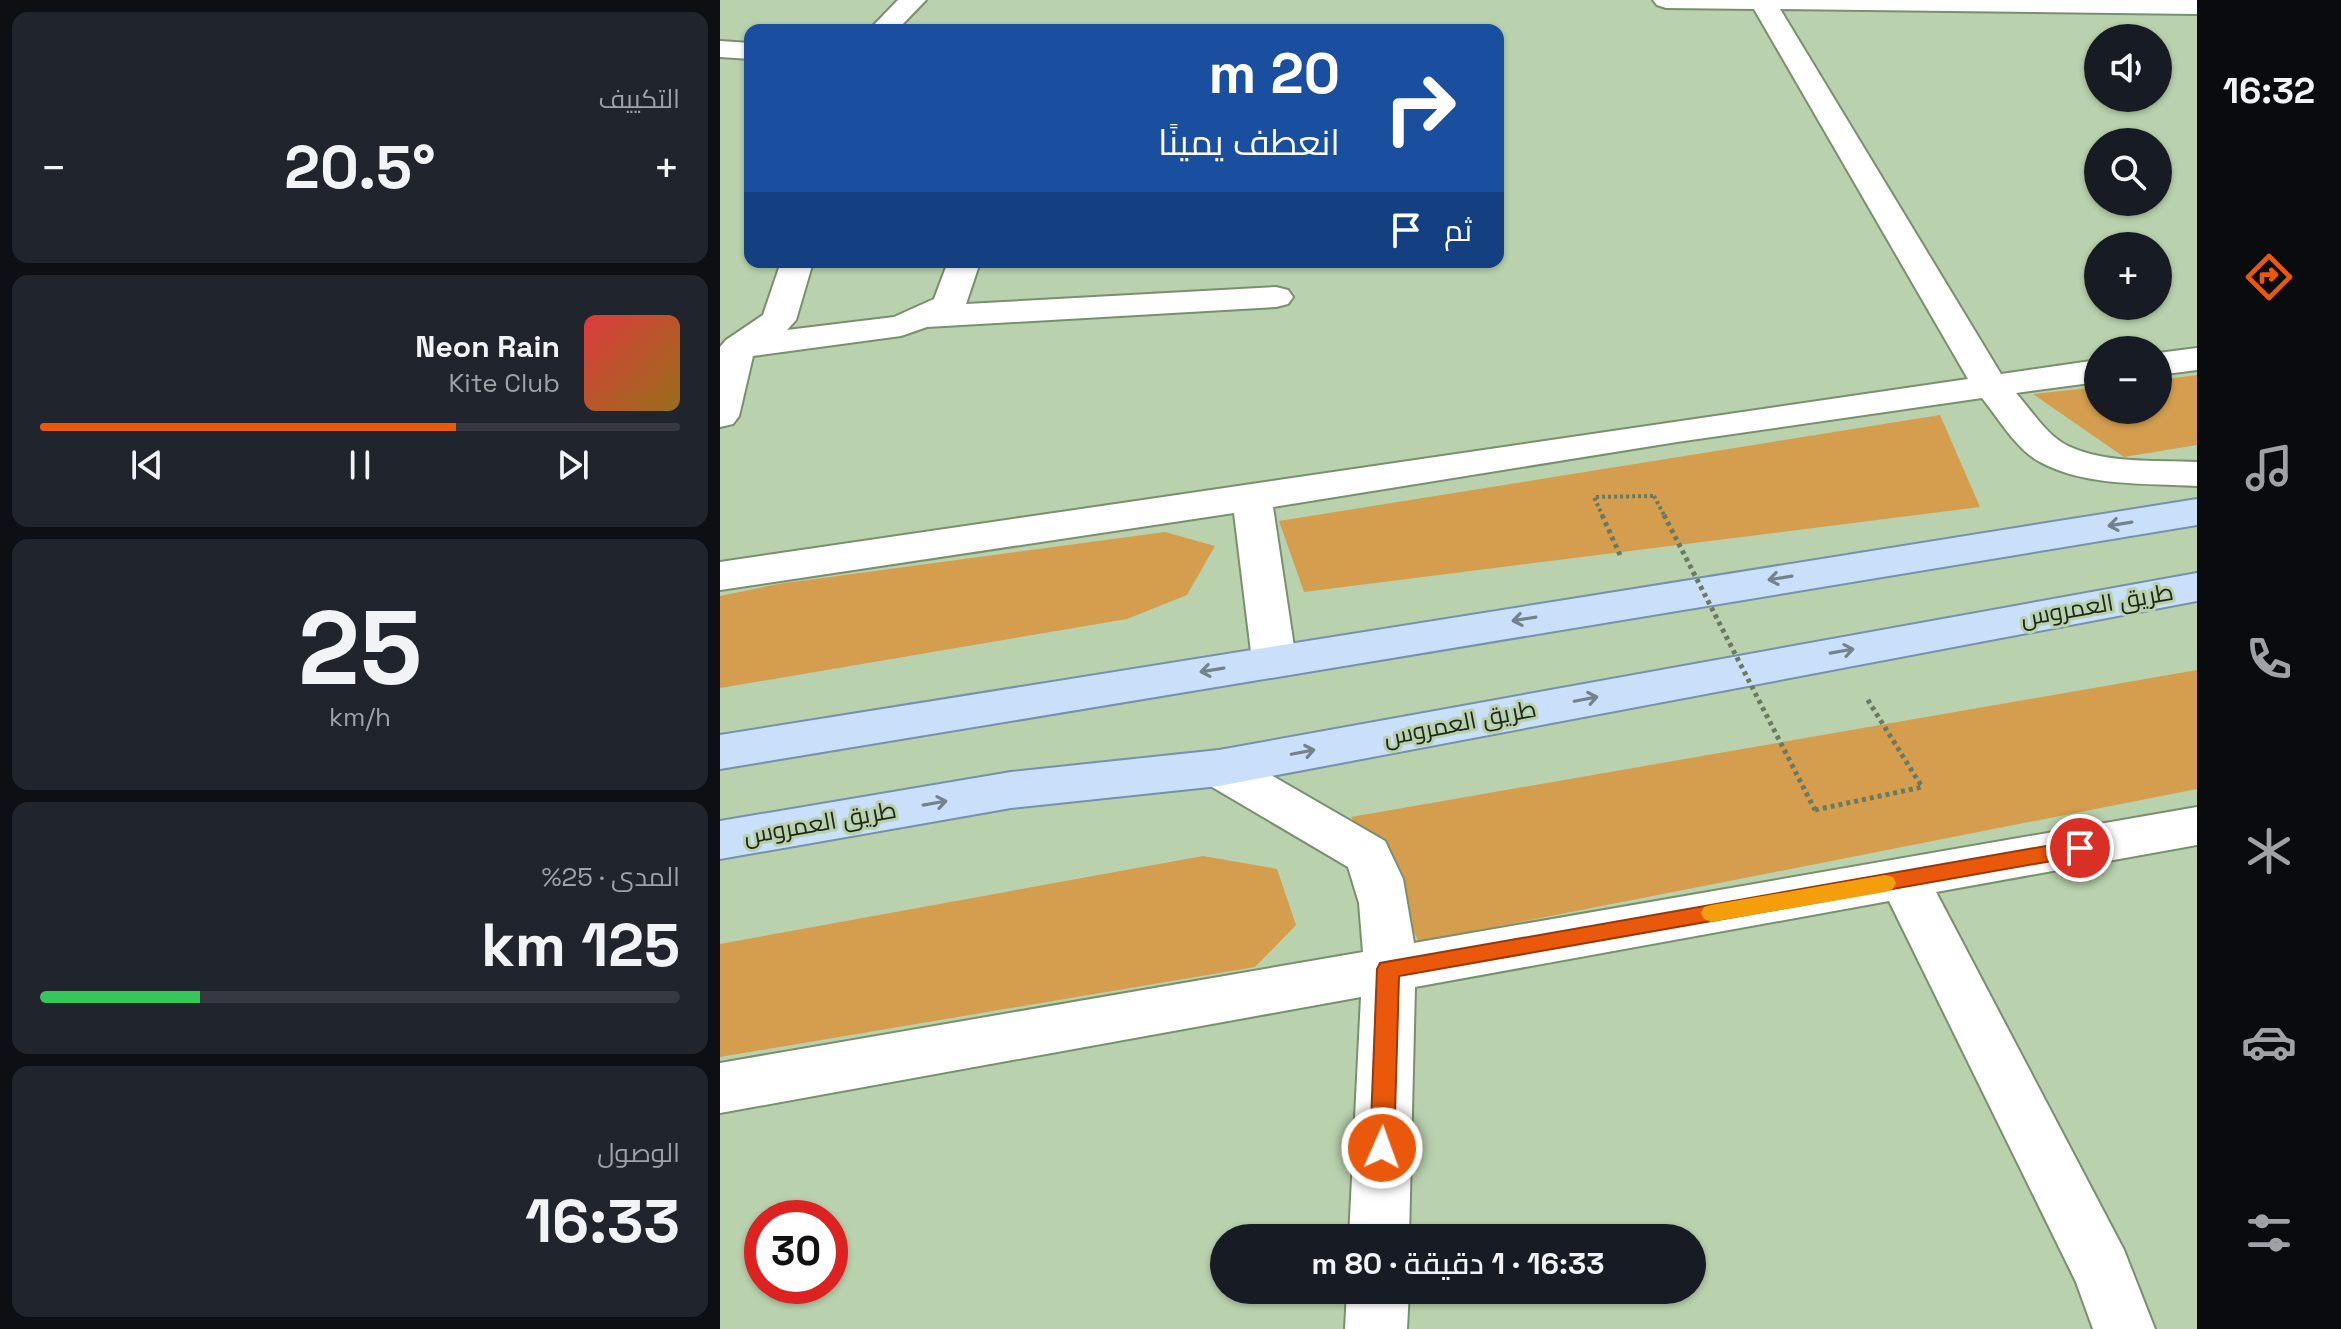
<!DOCTYPE html>
<html lang="ar">
<meta charset="utf-8">
<style>
:root{--surface:#171b24;--page:#20242c;--text:#f1f3f6;--muted:#9ea1a6;--line:#363941;--accent:#ea580c}
body{margin:0;font-family:"Space Grotesk",Cairo,sans-serif;background:var(--page);color:var(--text);direction:rtl;height:100vh;display:flex;flex-direction:column;font-size:30px;white-space:nowrap}
*{box-sizing:border-box;margin:0}
p{font-size:26px;color:var(--muted)}
.icon{flex:none;width:44px;height:44px;fill:none;stroke:currentColor;stroke-width:2;stroke-linecap:round;stroke-linejoin:round}
.map{position:relative;flex:1;overflow:hidden;direction:ltr}
.panel{display:flex;flex-direction:column;gap:12px;padding:12px;background:#0d0f14;width:720px}
.panel>*{flex:none}
.guide{position:absolute;left:24px;top:24px;width:760px;height:244px;border-radius:16px;box-shadow:0 2px 6px #0004;direction:rtl;background:#1a4fa0;color:#fff;overflow:hidden}
.tools{position:absolute;left:1364px;top:24px;display:grid;gap:16px}
.tools a{display:grid;place-items:center;width:88px;height:88px;border-radius:50%;background:var(--surface);box-shadow:0 2px 6px #0004;font-size:40px}
.speed{position:absolute;left:24px;top:1200px;display:flex;gap:16px;font-size:40px;font-weight:700;text-align:center}
.speed>*{display:grid;place-content:center;width:104px;height:104px;border-radius:50%;background:var(--surface);box-shadow:0 2px 6px #0004;line-height:1}
.speed .limit{border:12px solid #d22;background:#fff;color:#111}
.pin{position:absolute;display:grid;place-items:center;width:68px;height:68px;color:#fff;margin:-34px;border:4px solid #fff;border-radius:50%;box-shadow:0 2px 8px #0007}
.me{position:absolute;width:88px;margin:-44px;rotate:2deg;stroke-linejoin:round;filter:drop-shadow(0 0 6px #0008)}
.turn{display:flex;align-items:center;gap:28px;height:168px;padding:0 32px;font-size:36px}
.turn .icon{width:104px;height:104px;stroke-width:2.5}
.turn b{display:block;font-size:56px;line-height:68px}
.then{display:flex;align-items:center;height:76px;padding:0 32px;background:#0003;gap:16px;font-size:30px}
.big{font-size:60px;font-weight:600;line-height:1.1}
.panel .tile{flex:1;display:flex;flex-direction:column;justify-content:center;gap:12px;min-width:0;padding:0 28px;border-radius:16px;background:var(--page)}
.panel .dial{align-items:center;gap:0}
.dial b{font-size:104px;line-height:1}
.song{display:flex;align-items:center;gap:24px}
.cover{width:96px;height:96px;border-radius:12px;background:linear-gradient(135deg,hsl(0 70% 55%),hsl(40 70% 35%))}
.played{height:8px;border-radius:4px;background:linear-gradient(90deg,var(--accent) 65%,var(--line) 65%)}
.keys{display:flex;justify-content:space-around;direction:ltr}
.heat{display:flex;justify-content:space-between;align-items:center;font-size:44px;direction:ltr}
.charge{height:12px;border-radius:6px;background:linear-gradient(90deg,#34c759 25%,var(--line) 0)}
.trip{position:absolute;left:490px;top:1224px;width:496px;height:80px;border-radius:40px;background:var(--surface);box-shadow:0 2px 6px #0004;font-weight:600;line-height:80px;text-align:center;direction:rtl}
main{display:flex;flex:1;min-height:0}
.tabs{display:flex;flex-direction:column;width:144px;justify-content:space-around;align-items:center;background:#090b0e;color:var(--muted)}
.tabs .icon{width:56px;height:56px}
.tabs .active{color:var(--accent)}
.tabs b{font-size:36px;color:var(--text)}
.map>svg:first-child{display:block}
</style>
<main>
<nav class="tabs">
<b>16:32</b>
<svg class="icon active" aria-label="directions" viewBox="0 0 24 24"><path d="M12 3l9 9-9 9-9-9zM9 14v-3h6M13 9l2 2-2 2"/></svg>
<svg class="icon" aria-label="music" viewBox="0 0 24 24"><path d="M9 18V5l10-2v13"/><circle cx="6" cy="18" r="3"/><circle cx="16" cy="16" r="3"/></svg>
<svg class="icon" aria-label="phone" viewBox="0 0 24 24"><path d="M5 4h4l2 5-3 2q2 4 5 5l2-3 5 2v4C11 20 4 13 5 4z"/></svg>
<svg class="icon" aria-label="climate" viewBox="0 0 24 24"><path d="M12 3v18M4 7l16 10M4 17L20 7"/></svg>
<svg class="icon" aria-label="car" viewBox="0 0 24 24"><path d="M5 17H2v-5l4-1 3-4h7l3 4 3 1v5h-3M9 17h6M6 11h13"/><circle cx="7" cy="17" r="2"/><circle cx="17" cy="17" r="2"/></svg>
<svg class="icon" aria-label="filters" viewBox="0 0 24 24"><path d="M4 7h16M4 17h16"/><circle cx="9" cy="7" r="2"/><circle cx="15" cy="17" r="2"/></svg>
</nav>
<div class="map">
<svg width="1477" height="1329" viewBox="0 0 1477 1329">
<rect width="100%" height="100%" fill="#b9d1ad"/>
<path fill="#d49e4e" d="M1477 375V445L1404 457 1313 394 1378 387V410H1438V380Z
M1220 415 1260 507 584 592 559 521Z
M445 532 495 546 467 595 407 619 0 688V596L58 584Z
M1477 670V789L699 942 631 817Z
M483 856 557 869 576 925 535 967 0 1057V944Z"/>
<g fill="none" stroke-linecap="round" stroke-linejoin="round">
<g stroke="#798f6e" stroke-width="4">
<path id="minor" d="M178 0H206L177 30H149Z
M933 0H1477V14L1060 9 1281 374 1378 360V382L1296 393C1312 411 1327 436 1348 446 1386 464 1436 460 1477 462V486C1427 483 1366 487 1320 462 1296 449 1279 419 1262 398L957 442 553 507 576 660 570 671 554 675 538 671 532 660 514 513 0 590V562L1248 379 1034 9 946 8 937 5Z
M0 41 30 43V59L0 57Z
M61 262H93L76 320 67 330 174 317 214 299 228 262H260L246 304 556 287 568 290 573 297 568 304 556 307 207 327 181 336 33 356 19 416 13 424 0 427V347L6 340 43 315Z
M1477 348V370L1438 375V353Z
M499 750 516 755 665 841 683 879 694 943 1477 807V845L1216 892 1404 1250 1435 1329H1373L1356 1282 1169 901 695 987 689 1238H629L641 997 0 1113V1063L643 952 639 903 628 867 482 781 476 768 482 755Z
M627 1290H689L687 1329H625Z"/>
</g>
<g stroke="#7691aa" stroke-width="4">
<path id="primary" d="M1477 499V525L0 769V735Z
M1477 573V601L499 786 291 808 0 859V821L291 772 499 750Z"/>
</g>
<path stroke="#6a7a62" stroke-width="4" stroke-dasharray="3 3" stroke-linecap="butt" d="M883 517 874 497 934 496"/>
<path stroke="#6a7a62" stroke-width="5" stroke-dasharray="4 4" stroke-linecap="butt" d="M882 515 900 555
M1095 810 1202 787 1146 697"/>
<use href="#minor" fill="#fff" fill-rule="evenodd"/>
<use href="#primary" fill="#cadffa" fill-rule="evenodd"/>
<path stroke="#6a7a62" stroke-width="4" stroke-dasharray="3 3" stroke-linecap="butt" d="M934 496 945 517"/>
<path stroke="#6a7a62" stroke-width="5" stroke-dasharray="4 4" stroke-linecap="butt" d="M944 515 1095 810"/>
</g>
<defs><path id="oneway-shaft" d="M-6 0H5M1.5-3L5.5 0L1.5 3" fill="none" stroke-width="1.6" stroke-linecap="round" stroke-linejoin="round" transform="scale(2)"/></defs>
<g stroke="#74838a">
<use href="#oneway-shaft" transform="translate(1400 524) rotate(171)"/>
<use href="#oneway-shaft" transform="translate(1060 578) rotate(171)"/>
<use href="#oneway-shaft" transform="translate(804 619) rotate(171)"/>
<use href="#oneway-shaft" transform="translate(1122 651) rotate(-10)"/>
<use href="#oneway-shaft" transform="translate(492 670) rotate(171)"/>
<use href="#oneway-shaft" transform="translate(866 699) rotate(-11)"/>
<use href="#oneway-shaft" transform="translate(583 752) rotate(-11)"/>
<use href="#oneway-shaft" transform="translate(215 803) rotate(-10)"/>
</g>
<path fill="#ea580c" stroke="#983908" stroke-width="2" d="M1360 840 1367 842 1370 848 1367 854 1360 856 679 976 674 1148 671 1156 662 1159 654 1156 650 1148 657 969 660 963Z"/>
<path fill="#f59e0b" d="M1165 875 1173 877 1176 883 1173 889 1165 892 991 922 984 919 981 913 984 907 991 905Z"/>
<g text-anchor="middle" stroke-width="6" stroke-linejoin="round" paint-order="stroke">
<g font-size="24" fill="#1e271a" stroke="#b9d1ad">
<text transform="translate(1377 605) rotate(-10)" y="8">طريق العمروس</text>
<text transform="translate(740 723) rotate(-11)" y="8">طريق العمروس</text>
<text transform="translate(100 823) rotate(-10)" y="8">طريق العمروس</text>
</g>
</g>
</svg>
<div class="tools">
<a><svg class="icon" aria-label="sound" viewBox="0 0 24 24"><path d="M4 9h4l5-4v14l-5-4H4zM17 9q2 3 0 6"/></svg></a>
<a><svg class="icon" aria-label="search" viewBox="0 0 24 24"><circle cx="10" cy="10" r="6"/><path d="M15 15l6 6"/></svg></a>
<a>+</a>
<a>−</a>
</div>
<div class="speed"><div class="limit">30</div></div>
<div class="pin" style="left:1360px;top:848px;background:#d93025"><svg class="icon" aria-label="arrive" viewBox="0 0 24 24"><path d="M6 21V4h12l-3 4 3 4H6"/></svg></div>
<svg class="me" style="left:662px;top:1148px" viewBox="-20 -20 40 40"><circle r="17" fill="#ea580c" stroke="#fff" stroke-width="3"/><path d="M0-11L8 9 0 5-8 9z" fill="#fff"/></svg>
<div class="trip">16:33 · 1 دقيقة · 80 m</div>
<div class="guide">
<div class="turn"><svg class="icon" aria-label="right" viewBox="0 0 24 24"><path d="M7 20v-9h11M14 6l5 5-5 5"/></svg><div><b>20 m</b>انعطف يمينًا</div></div>
<div class="then">ثم<svg class="icon" aria-label="arrive" viewBox="0 0 24 24"><path d="M6 21V4h12l-3 4 3 4H6"/></svg></div>
</div>
</div>
<section class="panel">
<div class="tile"><p>التكييف</p>
<div class="heat"><a>−</a><b class="big">20.5°</b><a>+</a></div>
</div>
<div class="tile">
<div class="song"><i class="cover"></i><div><b>Neon Rain</b><p>Kite Club</p></div></div>
<div class="played"></div>
<div class="keys"><svg class="icon" aria-label="previous" viewBox="0 0 24 24"><path d="M18 5L8 12l10 7zM5 5v14"/></svg><svg class="icon" aria-label="pause" viewBox="0 0 24 24"><path d="M8 5v14M16 5v14"/></svg><svg class="icon" aria-label="next" viewBox="0 0 24 24"><path d="M6 5l10 7-10 7zM19 5v14"/></svg></div>
</div>
<div class="tile dial"><b>25</b><p>km/h</p></div>
<div class="tile"><p>المدى · 25%</p><b class="big">125 km</b><div class="charge"></div></div>
<div class="tile"><p>الوصول</p><b class="big">16:33</b></div>
</section>
</main>
